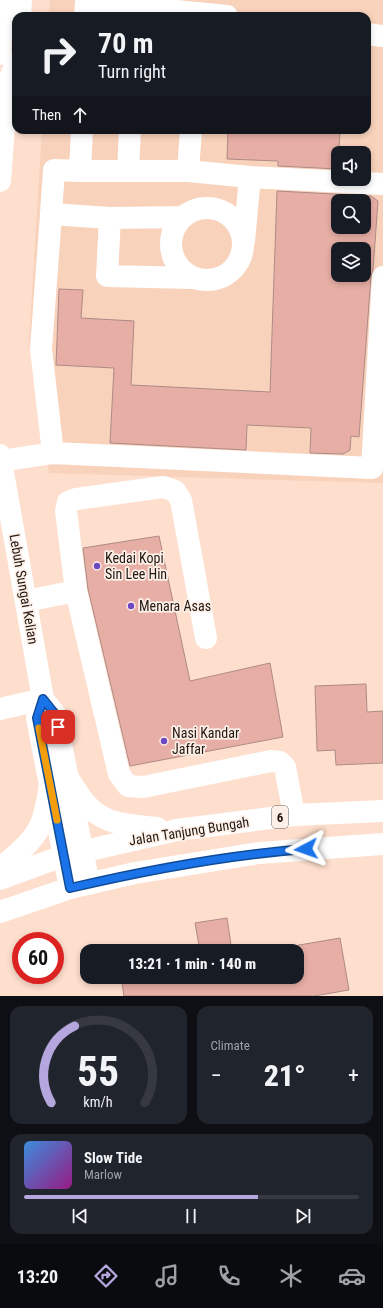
<!DOCTYPE html>
<meta charset="utf-8">
<style>
:root{--surface:#171b24;--page:#20242c;--text:#f1f3f6;--muted:#9ea1a6;--line:#363941;--accent:#b6a6de}
body{margin:0;font-family:"Roboto Condensed",sans-serif;background:var(--page);color:var(--text);height:100vh;display:flex;flex-direction:column;font-size:15px;white-space:nowrap}
*{box-sizing:border-box;margin:0}
p{font-size:13px;color:var(--muted)}
.icon{flex:none;width:22px;height:22px;fill:none;stroke:currentColor;stroke-width:2;stroke-linecap:round;stroke-linejoin:round}
.map{position:relative;height:996px;overflow:hidden}
.panel{display:flex;flex-direction:column;gap:10px;padding:10px;background:#0d0f14;flex:1}
.panel>*{flex:none}
.guide{position:absolute;left:12px;top:12px;width:359px;height:122px;border-radius:12px;box-shadow:0 2px 6px #0003;background:#171b24;color:var(--text);overflow:hidden}
.fabs{position:absolute;left:331px;top:146px;display:grid;gap:8px}
.fabs a{display:grid;place-items:center;width:40px;height:40px;border-radius:8px;background:var(--surface);box-shadow:0 2px 6px #0003;font-size:20px}
.speed{position:absolute;left:12px;top:932px;display:flex;gap:8px;font-size:20px;font-weight:700;text-align:center}
.speed>*{display:grid;place-content:center;width:52px;height:52px;border-radius:50%;background:var(--surface);box-shadow:0 2px 6px #0003;line-height:1}
.speed .limit{border:6px solid #d22;background:#fff;color:#111}
.pin{position:absolute;display:grid;place-items:center;width:34px;height:34px;color:#fff;margin:-17px;border-radius:8px;box-shadow:0 2px 6px #0006}
.me{position:absolute;width:44px;margin:-22px;rotate:266deg;stroke-linejoin:round;filter:drop-shadow(0 0 3px #0008)}
.turn{display:flex;align-items:center;gap:14px;height:84px;padding:0 20px;font-size:18px}
.turn .icon{width:52px;height:52px;stroke-width:2.5}
.turn b{display:block;font-size:28px;line-height:34px}
.then{display:flex;align-items:center;height:38px;padding:0 20px;background:#0003;gap:8px;font-size:15px}
.big{font-size:30px;font-weight:800;line-height:1.1}
.panel .tile{flex:1;display:flex;flex-direction:column;justify-content:center;gap:6px;min-width:0;padding:0 14px;border-radius:12px;background:var(--page)}
.panel .dial{align-items:center;gap:0}
.dial svg{height:104px;overflow:visible;fill:none;stroke:var(--line);stroke-width:7;stroke-linecap:round;text-anchor:middle}
.dial text{fill:var(--text);stroke:none}
.song{display:flex;align-items:center;gap:12px}
.cover{width:48px;height:48px;border-radius:6px;background:linear-gradient(135deg,hsl(210 70% 55%),hsl(310 70% 35%))}
.played{height:4px;border-radius:2px;background:linear-gradient(90deg,var(--accent) 70%,var(--line) 70%)}
.keys{display:flex;justify-content:space-around;direction:ltr}
.heat{display:flex;justify-content:space-between;align-items:center;font-size:22px;direction:ltr}
.panel .tiles{flex:1;display:grid;gap:10px;grid-template-columns:1fr 1fr}
.tile:last-child{grid-column:span 2}
.trip{position:absolute;left:80px;top:944px;width:224px;height:40px;border-radius:12px;background:var(--surface);box-shadow:0 2px 6px #0003;font-weight:800;line-height:40px;text-align:center}
.menu{display:flex;height:64px;justify-content:space-around;align-items:center;background:#090b0e;color:var(--muted)}
.menu .icon{width:28px;height:28px}
.menu .selected{color:var(--accent)}
.menu b{font-size:18px;color:var(--text)}
.map>svg:first-child{display:block}
</style>
<div class="map">
<svg width="383" height="996" viewBox="0 0 383 996">
<rect width="100%" height="100%" fill="#fedecc"/>
<path fill="#f8d2bb" fill-rule="evenodd" d="M50 0H383V483L49 473 29 343 42 130H367V16H49ZM338 153H364V179H338ZM338 201H364V227H338ZM338 249H364V275H338Z"/>
<path fill="#e6aea5" stroke="#ae8b86" fill-rule="evenodd" d="M228 130H340L338 169 278 166V161L227 159Z
M277 191 371 196 378 201 373 270 371 276 359 437 351 436 350 450 343 454 310 453 311 428 247 425 246 450 110 443 114 368 56 365 59 289 83 290 81 318 134 321 131 385 270 392ZM338 201H364V227H338ZM338 249H364V275H338Z
M159 536 190 681 270 663 283 737 130 766 88 589 83 548Z
M366 684 367 712 383 711V763L336 765 335 750 317 751 315 686Z
M227 918 232 951H200L195 923Z
M340 938 349 990 314 996H124L121 977H297V951H283L282 948Z"/>
<g fill="none" stroke-linecap="round" stroke-linejoin="round">
<path stroke="#fff" stroke-width="22" d="M20 16 21 0
M85 16 86 2 227 16
M367 34 383 36
M0 54 3 0
M82 130 80 171H188L191 130
M128 171 130 130
M188 171 250 177 383 184
M0 181 7 87 16 62
M171 244a36 36 0 1 1 72 0a36 36 0 1 1-72 0Z
M51 214 54 170 80 171
M110 218 183 217
M244 241 250 177
M53 453 41 349 51 214 110 218 107 276 193 278
M0 455 43 699 37 718 70 888
M1 461 53 453 372 468 383 277
M76 591 119 774 128 786 143 787 271 761 280 762 285 767 294 815
M26 601 76 591 66 511 68 502 76 499 163 487 175 491 181 500 206 638
M43 699 55 714 89 884
M0 709 43 699"/>
<path stroke="#fff" stroke-width="22" d="M68 778C75 788 81 800 90 808 108 826 133 825 157 828
M0 869C13 857 33 842 40 826 46 813 48 798 50 784
M0 879 63 856 177 830 294 815 383 811
M0 912 70 888 135 873 259 853 383 844"/>
</g>
<g fill="none" stroke-linecap="round" stroke-linejoin="round">
<g stroke="#114b97" stroke-width="10">
<path id="route" d="M58 727 55 714 43 699 37 718 70 888C147 870 226 855 306 849"/>
</g>
<use href="#route" stroke="#1a73e8" stroke-width="7"/>
<path stroke="#f59e0b" stroke-width="7" d="M39 728 57 820"/>
</g>
<g fill="#6e48c0" stroke="#fdf0e8" stroke-width="1.5">
<circle cx="97" cy="566" r="4"/>
<circle cx="131" cy="606" r="4"/>
<circle cx="164" cy="741" r="4"/>
</g>
<g text-anchor="middle" stroke-width="3.5" stroke-linejoin="round" paint-order="stroke">
<rect fill="#fdf0e8" stroke="#645852" stroke-width="1" x="272" y="806" width="16" height="22" rx="3"/>
<g font-size="13" font-weight="bold" fill="#221711">
<text x="280" y="822">6</text>
</g>
<g font-size="14" fill="#221711" stroke="#fdf0e8" text-anchor="start">
<text x="105" y="563">Kedai Kopi<tspan x="105" dy="16">Sin Lee Hin</tspan></text>
<text x="139" y="611">Menara Asas</text>
<text x="172" y="738">Nasi Kandar<tspan x="172" dy="16">Jaffar</tspan></text>
</g>
<g font-size="14" fill="#221711" stroke="#fdf0e8">
<text transform="translate(24 589) rotate(80)" y="5">Lebuh Sungai Kelian</text>
<text transform="translate(189 831) rotate(-9)" y="5">Jalan Tanjung Bungah</text>
</g>
</g>
</svg>
<div class="fabs">
<a><svg class="icon" aria-label="sound" viewBox="0 0 24 24"><path d="M4 9h4l5-4v14l-5-4H4zM17 9q2 3 0 6"/></svg></a>
<a><svg class="icon" aria-label="search" viewBox="0 0 24 24"><circle cx="10" cy="10" r="6"/><path d="M15 15l6 6"/></svg></a>
<a><svg class="icon" aria-label="layers" viewBox="0 0 24 24"><path d="M12 4l9 5-9 5-9-5zM3 14l9 5 9-5"/></svg></a>
</div>
<div class="speed"><div class="limit">60</div></div>
<div class="pin" style="left:58px;top:727px;background:#d93025"><svg class="icon" aria-label="arrive" viewBox="0 0 24 24"><path d="M6 21V4h12l-3 4 3 4H6"/></svg></div>
<svg class="me" style="left:306px;top:849px" viewBox="-20 -20 40 40"><path d="M0-17L14 15 0 8-14 15z" fill="#1a73e8" stroke="#fff" stroke-width="4"/></svg>
<div class="trip">13:21 · 1 min · 140 m</div>
<div class="guide">
<div class="turn"><svg class="icon" aria-label="right" viewBox="0 0 24 24"><path d="M7 20v-9h11M14 6l5 5-5 5"/></svg><div><b>70 m</b>Turn right</div></div>
<div class="then">Then<svg class="icon" aria-label="ahead" viewBox="0 0 24 24"><path d="M12 20V5M6 11l6-6 6 6"/></svg></div>
</div>
</div>
<section class="panel">
<div class="tiles">
<div class="tile dial"><svg viewBox="0 0 100 80">
<path d="M14 69A42 42 0 1 1 86 69"/>
<path d="M14 69A42 42 0 0 1 32 10" stroke="#b6a6de"/>
<text x="50" y="56" font-size="32" font-weight="700">55</text>
<text x="50" y="72" font-size="11">km/h</text>
</svg></div>
<div class="tile"><p>Climate</p>
<div class="heat"><a>−</a><b class="big">21°</b><a>+</a></div>
</div>
<div class="tile">
<div class="song"><i class="cover"></i><div><b>Slow Tide</b><p>Marlow</p></div></div>
<div class="played"></div>
<div class="keys"><svg class="icon" aria-label="previous" viewBox="0 0 24 24"><path d="M18 5L8 12l10 7zM5 5v14"/></svg><svg class="icon" aria-label="pause" viewBox="0 0 24 24"><path d="M8 5v14M16 5v14"/></svg><svg class="icon" aria-label="next" viewBox="0 0 24 24"><path d="M6 5l10 7-10 7zM19 5v14"/></svg></div>
</div>
</div>
</section>
<nav class="menu">
<b>13:20</b>
<svg class="icon selected" aria-label="directions" viewBox="0 0 24 24"><path d="M12 3l9 9-9 9-9-9zM9 14v-3h6M13 9l2 2-2 2"/></svg>
<svg class="icon" aria-label="music" viewBox="0 0 24 24"><path d="M9 18V5l10-2v13"/><circle cx="6" cy="18" r="3"/><circle cx="16" cy="16" r="3"/></svg>
<svg class="icon" aria-label="phone" viewBox="0 0 24 24"><path d="M5 4h4l2 5-3 2q2 4 5 5l2-3 5 2v4C11 20 4 13 5 4z"/></svg>
<svg class="icon" aria-label="climate" viewBox="0 0 24 24"><path d="M12 3v18M4 7l16 10M4 17L20 7"/></svg>
<svg class="icon" aria-label="car" viewBox="0 0 24 24"><path d="M5 17H2v-5l4-1 3-4h7l3 4 3 1v5h-3M9 17h6M6 11h13"/><circle cx="7" cy="17" r="2"/><circle cx="17" cy="17" r="2"/></svg>
</nav>
